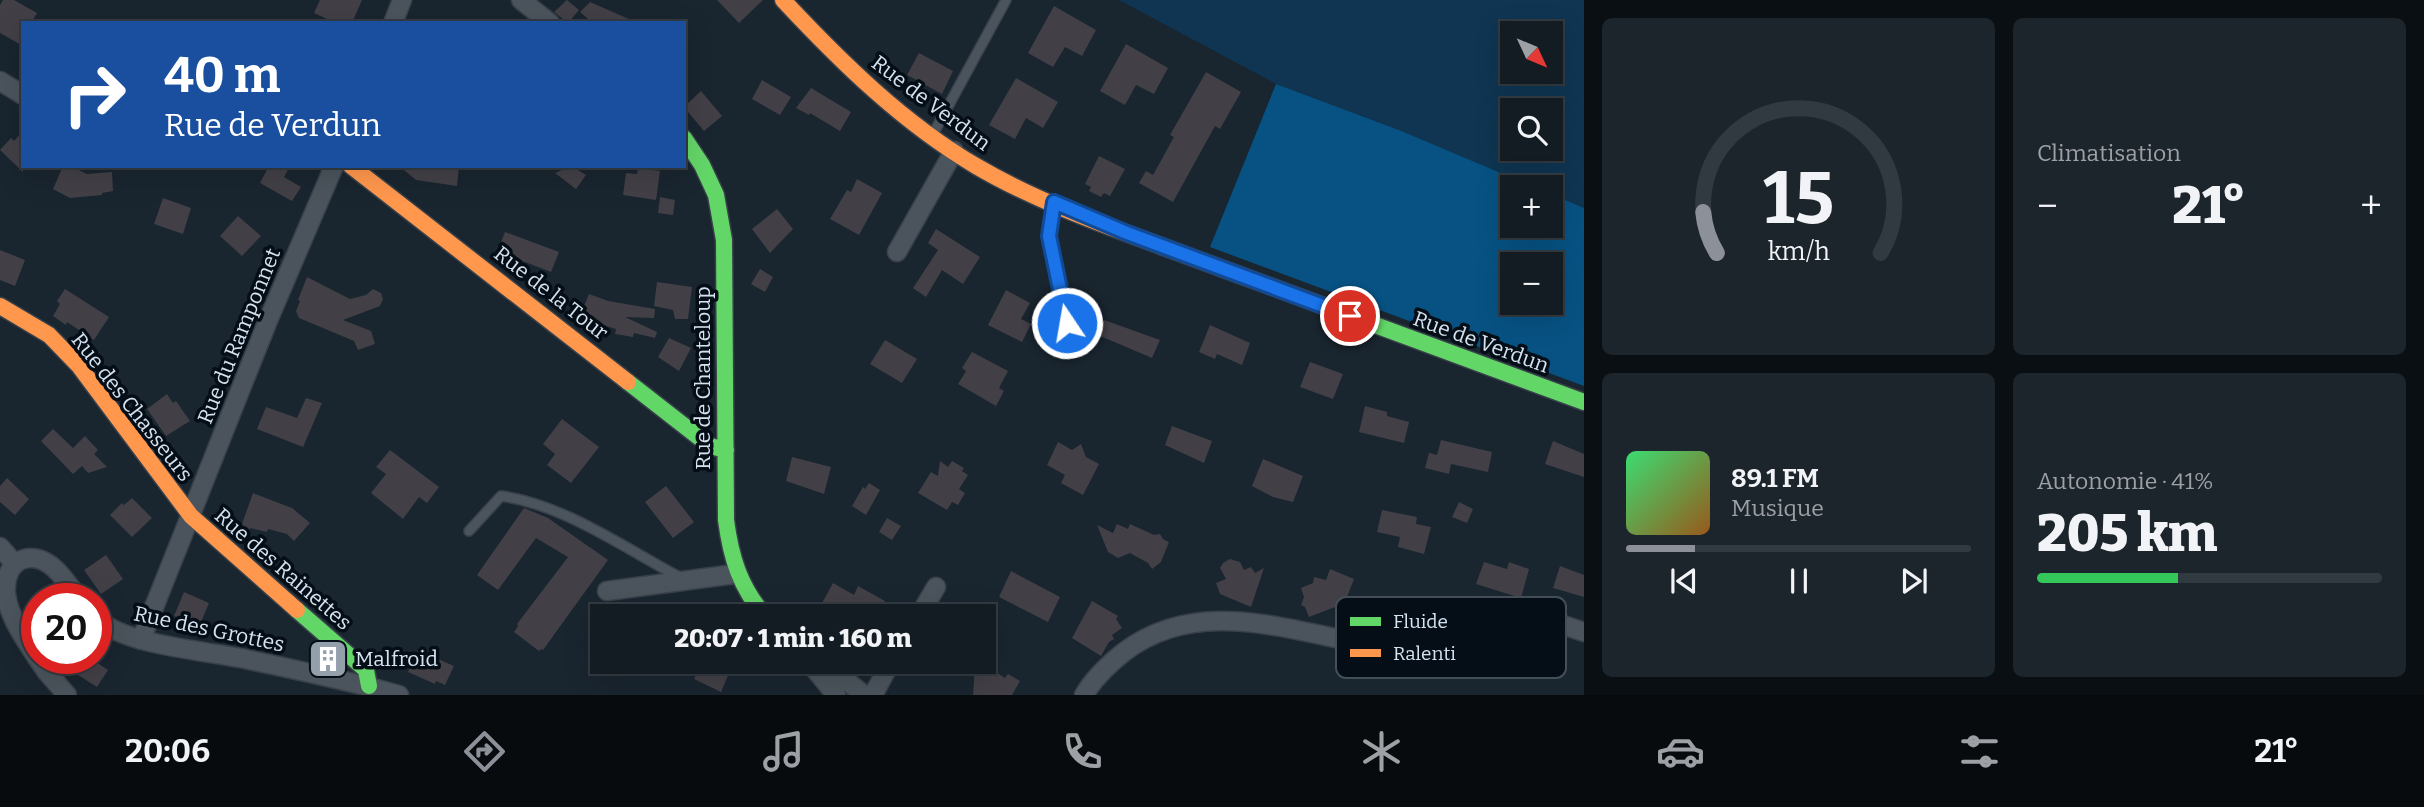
<!DOCTYPE html>
<html lang="fr">
<meta charset="utf-8">
<style>
:root{--surface:#131c23;--page:#1c252b;--text:#f1f3f6;--muted:#9da1a6;--line:#323a41;--accent:#8c9099}
body{margin:0;font-family:Bitter,serif;background:var(--page);color:var(--text);height:100vh;display:flex;flex-direction:column;font-size:26px;white-space:nowrap}
*{box-sizing:border-box;margin:0}
p{font-size:23px;color:var(--muted)}
.icon{flex:none;width:38px;height:38px;fill:none;stroke:currentColor;stroke-width:2;stroke-linecap:round;stroke-linejoin:round}
.map{position:relative;flex:1;overflow:hidden}
.details{display:flex;flex-direction:column;gap:18px;padding:18px;background:#0a0f13;width:840px}
.details>*{flex:none}
.guide{position:absolute;left:21px;top:21px;width:665px;height:147px;border-radius:0px;box-shadow:0 7px 28px #0002,0 0 0 2px var(--line);background:#1a4fa0;color:#fff;overflow:hidden}
.needle{width:46px;rotate:134deg}
.buttons{position:absolute;left:1500px;top:21px;display:grid;gap:14px}
.buttons a{display:grid;place-items:center;width:63px;height:63px;border-radius:0px;background:var(--surface);box-shadow:0 7px 28px #0002,0 0 0 2px var(--line);font-size:35px}
.speed{position:absolute;left:21px;top:583px;display:flex;gap:14px;font-size:35px;font-weight:700;text-align:center}
.speed>*{display:grid;place-content:center;width:91px;height:91px;border-radius:50%;background:var(--surface);box-shadow:0 7px 28px #0002,0 0 0 2px var(--line);line-height:1}
.speed .limit{border:10px solid #d22;background:#fff;color:#111}
.pin{position:absolute;display:grid;place-items:center;width:60px;height:60px;color:#fff;margin:-30px;border:4px solid #fff;border-radius:50%;box-shadow:0 2px 7px #0007}
.me{position:absolute;width:77px;margin:-38px;rotate:348deg;stroke-linejoin:round;filter:drop-shadow(0 0 5px #0008)}
.turn{display:flex;align-items:center;gap:24px;height:147px;padding:0 28px;font-size:32px}
.turn .icon{width:91px;height:91px;stroke-width:2.5}
.turn b{display:block;font-size:49px;line-height:60px}
.big{font-size:52px;font-weight:800;line-height:1.1}
.details .card{flex:1;display:flex;flex-direction:column;justify-content:center;gap:10px;min-width:0;padding:0 24px;border-radius:10px;background:var(--page)}
.details .dial{align-items:center;gap:0}
.dial svg{height:182px;overflow:visible;fill:none;stroke:var(--line);stroke-width:7;stroke-linecap:round;text-anchor:middle}
.dial text{fill:var(--text);stroke:none}
.song{display:flex;align-items:center;gap:21px}
.cover{width:84px;height:84px;border-radius:10px;background:linear-gradient(135deg,hsl(140 70% 55%),hsl(30 70% 35%))}
.played{height:7px;border-radius:4px;background:linear-gradient(90deg,var(--accent) 20%,var(--line) 20%)}
.keys{display:flex;justify-content:space-around;direction:ltr}
.heat{display:flex;justify-content:space-between;align-items:center;font-size:38px;direction:ltr}
.charge{height:10px;border-radius:5px;background:linear-gradient(90deg,#34c759 41%,var(--line) 0)}
.details .tiles{flex:1;display:grid;gap:18px;grid-template-columns:repeat(2,1fr)}
.trip{position:absolute;left:590px;top:604px;width:406px;height:70px;border-radius:0px;background:var(--surface);box-shadow:0 7px 28px #0002,0 0 0 2px var(--line);font-weight:800;line-height:70px;text-align:center}
.menu{display:flex;height:112px;justify-content:space-around;align-items:center;background:#080b0e;color:var(--muted)}
.menu .icon{width:49px;height:49px}
.menu .on{color:var(--accent)}
.menu b{font-size:32px;color:var(--text)}
main{display:flex;flex:1;min-height:0}
.map>svg:first-child{display:block}
</style>
<main>
<div class="map">
<svg width="1584" height="695" viewBox="0 0 1584 695">
<rect width="100%" height="100%" fill="#19252f"/>
<path fill="#0f3552" fill-rule="evenodd" d="M1119 0H1584V208L1551 194 1550 187H1534L1399 130 1276 84ZM1512 33H1550V72H1512ZM1512 110H1550V149H1512Z"/>
<path fill="#075283" fill-rule="evenodd" d="M1276 84 1399 130 1534 187H1512V226H1550L1551 194 1584 208V386L1210 247ZM1512 264H1550V303H1512Z"/>
<path fill="#424046" d="M3 0H14L37 13 31 23H23V46L0 33V5Z
M320 0H362L352 23H336L314 13Z
M567 0 579 10 568 23 554 12Z
M717 0H763L739 23Z
M590 2 638 23H593L580 12Z
M1054 6 1096 30 1082 56 1065 47 1053 67 1028 53Z
M1126 44 1168 68 1154 94 1136 85 1125 105 1100 91Z
M919 53 953 71 942 94 907 75Z
M1206 72 1241 92 1220 129 1215 126 1173 202 1139 183 1146 171 1153 175 1174 137 1170 135Z
M1016 78 1058 102 1043 128 1026 118 1015 139 989 125Z
M762 80 791 97 780 115 752 99Z
M811 88 851 112 840 131 810 113 809 115 796 108Z
M701 91 722 116 704 131 684 107Z
M23 131V172L0 150 11 138 14 141Z
M1099 156 1125 169 1110 196 1104 193 1101 197 1089 191 1091 187 1085 184Z
M63 166H70L87 174 112 172 113 191 102 193V195L70 198 53 189Z
M269 166H290L284 177 301 187 292 201 260 183Z
M399 166H459L457 186 416 180Z
M571 166 586 175 576 189 555 173Z
M638 168 660 171 656 200 623 195 626 173 637 174Z
M857 179 882 193 859 235 830 219 847 190 851 192Z
M660 197 675 200 673 215 658 213Z
M163 198 191 208 183 234 154 224Z
M777 209 793 229 770 253 752 229Z
M238 216 261 236 242 256 220 236Z
M936 229 980 257 963 284 942 270 926 297 913 288 938 250 928 243Z
M505 232 559 252 551 272 512 257 510 261 496 255Z
M0 250 25 260 15 286 0 280Z
M760 269 773 277 765 292 751 284Z
M307 277 350 299 366 295 373 289 381 293 383 299 380 306 343 320 371 331 375 344 358 350 354 341 299 318 296 311 300 301 298 300Z
M657 282 692 287 688 319H675L673 310 654 306Z
M65 289 109 317 94 340 67 322 66 325 53 316 60 304 57 301Z
M1006 290 1030 303 1021 319 1031 324 1022 342 988 325Z
M589 294 608 301 655 309 654 318 625 317 657 332 655 338 634 333 633 337 615 334 616 329 579 318Z
M1104 320 1160 340 1152 358 1098 335Z
M1210 325 1250 343 1242 365 1217 354 1215 359 1199 352Z
M669 338 691 348 679 371 658 357Z
M885 340 917 359 902 383 870 364Z
M972 352 1008 371 999 388 1004 391 996 406 958 384 966 371 962 368Z
M1310 362 1343 374 1333 399 1300 387Z
M167 394 173 403 176 401 190 421 166 436 147 409Z
M306 398 322 403 303 447 257 429 266 407 297 418Z
M1365 406 1387 412V416L1409 422 1404 443 1359 432Z
M562 419 599 447 571 483 547 465 555 454 543 444Z
M1172 426 1212 441 1204 463 1165 445Z
M53 429 73 448 85 436 98 450 94 454 107 467 88 473 82 466 73 474 41 441Z
M1441 440 1492 452 1488 472 1451 464 1449 474 1425 468 1429 453 1437 455Z
M1553 441 1584 454V477L1545 464Z
M1058 442 1072 450 1081 444 1086 457 1099 464 1083 495 1061 483 1065 475 1047 465Z
M390 450 439 487 427 503 419 497 403 519 371 493 386 474 376 467Z
M792 457 831 467 824 494 786 481Z
M1263 459 1303 476 1293 502 1273 497 1252 486Z
M940 461 948 467 952 461 964 468 962 471 968 475 959 489 965 493 958 505 952 502 947 510 918 493 931 472 938 476Z
M7 478 29 499 15 515 0 502V486Z
M869 483 880 490 866 515 852 506 863 487 865 489Z
M666 486 694 522 673 538 645 502Z
M253 493 292 508 310 523 294 541 287 534 268 529 267 532 250 528 245 544 214 516 242 524Z
M132 498 152 518 132 537 110 515 122 503 124 505Z
M1459 502 1473 509 1467 523 1452 517Z
M524 508 548 518 608 560 543 650 541 649 539 651 514 632 518 626 517 624 568 557 536 538 498 590 477 575Z
M1382 510 1417 517 1416 524 1431 527 1424 554 1398 547 1400 537 1377 532Z
M887 518 901 526 892 540 879 532Z
M1117 524 1128 529 1130 524 1154 535 1160 534 1163 539 1169 542 1161 562 1152 569 1148 563 1130 553 1118 558 1108 552 1097 525 1113 533Z
M106 555 123 579 101 594 84 570Z
M1230 559 1240 562 1244 570 1251 567 1255 573 1264 568 1251 607 1220 594 1216 583 1226 579 1220 568 1223 563Z
M1484 562 1507 569 1509 562 1529 569 1521 598 1476 584Z
M1560 566 1584 575V597L1553 588Z
M1330 569 1354 579 1347 597 1342 600 1338 608 1335 607 1309 617 1305 607 1301 605 1304 597 1301 588 1313 583 1314 577 1326 580Z
M1011 571 1060 597 1048 622 999 597Z
M833 583 854 595 858 586 885 601 877 616H845L822 603Z
M184 592 209 603 199 627 174 616Z
M1092 601 1118 616 1116 619 1122 628 1112 635 1114 639 1109 642 1101 656 1072 638Z
M418 650 454 666 445 685 436 681 435 684 408 672Z
M51 658H90L108 670 97 687Z
M702 662H710L730 671 721 692 694 679Z
M975 666 989 673 994 671 1005 678 1008 674 1020 681 1012 695H973Z"/>
<g fill="none" stroke-linecap="round" stroke-linejoin="round">
<g stroke="#38414a" stroke-width="12">
<path id="lane" d="M933 134 1006 0
M1053 208 1049 236 1067 323
M469 531 501 496C563 504 626 549 681 578"/>
</g>
<g stroke="#38414a" stroke-width="21">
<path id="street" d="M521 0 550 23
M393 23 402 0
M0 81 23 95
M897 252 954 151
M0 547 14 563
M607 591 735 574
M919 616 936 587
M96 618C125 645 200 650 240 658 293 669 347 680 399 695
M1531 627 1546 619 1584 632
M141 640 267 323 334 166
M37 658C24 638 9 617 6 594 3 561 30 546 55 569 64 577 71 589 79 598
M37 658 46 671 67 695
M809 662 836 695
M823 662 864 695
M873 695 891 662
M1084 695C1094 678 1109 664 1124 652 1190 602 1267 624 1340 639"/>
</g>
<g stroke="#38414a" stroke-width="19">
<path id="fast" d="M684 138 702 165 716 195 724 240 726 520C731 558 740 587 765 616
M1161 246 1584 402
M628 382 710 446 726 450
M297 610 366 670 369 686"/>
</g>
<g stroke="#38414a" stroke-width="19">
<path id="slow" d="M783 0C841 62 903 123 976 166 1034 200 1098 223 1161 246
M351 166 628 382
M0 306 49 335 79 366 191 516 297 610"/>
</g>
<use href="#lane" stroke="#4b545c" stroke-width="9"/>
<use href="#street" stroke="#4b545c" stroke-width="18"/>
<use href="#fast" stroke="#63d668" stroke-width="16"/>
<use href="#slow" stroke="#ff974d" stroke-width="16"/>
</g>
<g fill="none" stroke-linecap="round" stroke-linejoin="round">
<g stroke="#114b97" stroke-width="18">
<path id="route" d="M1067 323 1049 236 1054 202 1127 233 1350 316"/>
</g>
<use href="#route" stroke="#1a73e8" stroke-width="12"/>
</g>
<defs>
<g id="building-square" transform="scale(2.0125)"><rect x="-9" y="-9" width="18" height="18" rx="4" fill="#93a0ac" stroke="#050e17"/><path d="M-4-6H4V6H1V3H-1V6H-4ZM-2.5-4.3h1.7v1.8h-1.7ZM.8-4.3h1.7v1.8H.8ZM-2.5-1h1.7V.8h-1.7ZM.8-1h1.7V.8H.8Z" fill="#fff"/></g>
</defs>
<g fill-rule="evenodd">
<use href="#building-square" x="328" y="659"/>
</g>
<g text-anchor="middle" stroke-width="7" stroke-linejoin="round" paint-order="stroke">
<g font-size="21" fill="#d5e3f0" stroke="#050e17">
<text transform="translate(931 103) rotate(37)" y="7">Rue de Verdun</text>
<text transform="translate(551 293) rotate(38)" y="7">Rue de la Tour</text>
<text transform="translate(239 336) rotate(-68)" y="7">Rue du Ramponnet</text>
<text transform="translate(1481 342) rotate(20)" y="7">Rue de Verdun</text>
<text transform="translate(703 378) rotate(-90)" y="7">Rue de Chanteloup</text>
<text transform="translate(132 407) rotate(52)" y="7">Rue des Chasseurs</text>
<text transform="translate(283 569) rotate(41)" y="7">Rue des Rainettes</text>
<text transform="translate(209 629) rotate(12)" y="7">Rue des Grottes</text>
</g>
<g font-size="21" fill="#d5e3f0" stroke="#050e17" text-anchor="start">
<text x="355" y="666">Malfroid</text>
</g>
</g>
<rect x="1336" y="597" width="230" height="81" rx="10" fill="#050e17" stroke="#434e58" stroke-width="2"/>
<rect x="1350" y="617" width="31" height="9" fill="#63d668"/>
<rect x="1350" y="649" width="31" height="8" fill="#ff974d"/>
<g font-size="19" fill="#d5e3f0">
<text x="1393" y="628">Fluide</text>
<text x="1393" y="660">Ralenti</text>
</g>
</svg>
<div class="buttons">
<a><svg class="needle" viewBox="-14 -14 28 28"><path d="M0-13l5 13h-10z" fill="#e53935"/><path d="M0 13l5-13h-10z" fill="#9da1a6"/></svg></a>
<a><svg class="icon" aria-label="search" viewBox="0 0 24 24"><circle cx="10" cy="10" r="6"/><path d="M15 15l6 6"/></svg></a>
<a>+</a>
<a>−</a>
</div>
<div class="speed"><div class="limit">20</div></div>
<div class="pin" style="left:1350px;top:316px;background:#d93025"><svg class="icon" aria-label="arrive" viewBox="0 0 24 24"><path d="M6 21V4h12l-3 4 3 4H6"/></svg></div>
<svg class="me" style="left:1067px;top:323px" viewBox="-20 -20 40 40"><circle r="17" fill="#1a73e8" stroke="#fff" stroke-width="3"/><path d="M0-11L8 9 0 5-8 9z" fill="#fff"/></svg>
<div class="trip">20:07 · 1 min · 160 m</div>
<div class="guide">
<div class="turn"><svg class="icon" aria-label="right" viewBox="0 0 24 24"><path d="M7 20v-9h11M14 6l5 5-5 5"/></svg><div><b>40 m</b>Rue de Verdun</div></div>
</div>
</div>
<section class="details">
<div class="tiles">
<div class="card dial"><svg viewBox="0 0 100 80">
<path d="M14 69A42 42 0 1 1 86 69"/>
<path d="M14 69A42 42 0 0 1 8 51" stroke="#8c9099"/>
<text x="50" y="56" font-size="32" font-weight="700">15</text>
<text x="50" y="72" font-size="11">km/h</text>
</svg></div>
<div class="card"><p>Climatisation</p>
<div class="heat"><a>−</a><b class="big">21°</b><a>+</a></div>
</div>
<div class="card">
<div class="song"><i class="cover"></i><div><b>89.1 FM</b><p>Musique</p></div></div>
<div class="played"></div>
<div class="keys"><svg class="icon" aria-label="previous" viewBox="0 0 24 24"><path d="M18 5L8 12l10 7zM5 5v14"/></svg><svg class="icon" aria-label="pause" viewBox="0 0 24 24"><path d="M8 5v14M16 5v14"/></svg><svg class="icon" aria-label="next" viewBox="0 0 24 24"><path d="M6 5l10 7-10 7zM19 5v14"/></svg></div>
</div>
<div class="card"><p>Autonomie · 41%</p><b class="big">205 km</b><div class="charge"></div></div>
</div>
</section>
</main>
<nav class="menu">
<b>20:06</b>
<svg class="icon on" aria-label="directions" viewBox="0 0 24 24"><path d="M12 3l9 9-9 9-9-9zM9 14v-3h6M13 9l2 2-2 2"/></svg>
<svg class="icon" aria-label="music" viewBox="0 0 24 24"><path d="M9 18V5l10-2v13"/><circle cx="6" cy="18" r="3"/><circle cx="16" cy="16" r="3"/></svg>
<svg class="icon" aria-label="phone" viewBox="0 0 24 24"><path d="M5 4h4l2 5-3 2q2 4 5 5l2-3 5 2v4C11 20 4 13 5 4z"/></svg>
<svg class="icon" aria-label="climate" viewBox="0 0 24 24"><path d="M12 3v18M4 7l16 10M4 17L20 7"/></svg>
<svg class="icon" aria-label="car" viewBox="0 0 24 24"><path d="M5 17H2v-5l4-1 3-4h7l3 4 3 1v5h-3M9 17h6M6 11h13"/><circle cx="7" cy="17" r="2"/><circle cx="17" cy="17" r="2"/></svg>
<svg class="icon" aria-label="filters" viewBox="0 0 24 24"><path d="M4 7h16M4 17h16"/><circle cx="9" cy="7" r="2"/><circle cx="15" cy="17" r="2"/></svg>
<b>21°</b>
</nav>
